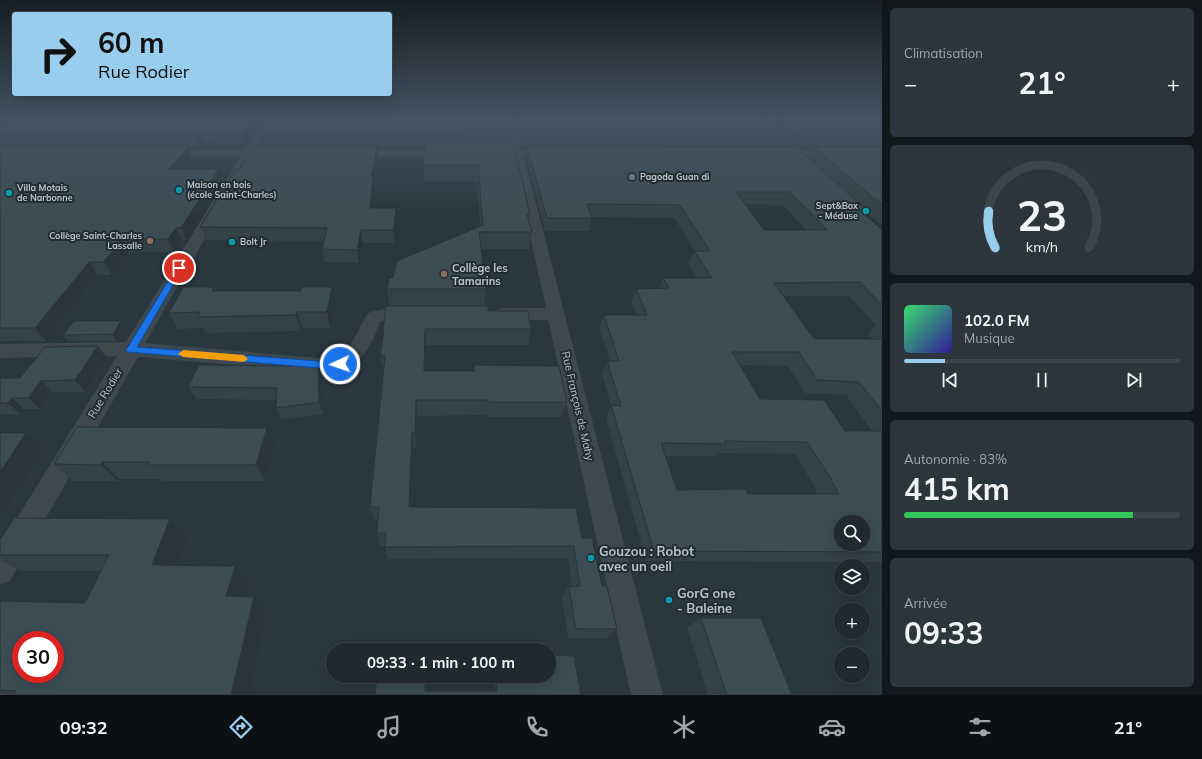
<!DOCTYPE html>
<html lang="fr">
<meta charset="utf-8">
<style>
:root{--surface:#1f292f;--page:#2c353b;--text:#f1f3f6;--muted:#a1a6aa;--line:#3c454b;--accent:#99cdee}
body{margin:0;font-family:Mulish,sans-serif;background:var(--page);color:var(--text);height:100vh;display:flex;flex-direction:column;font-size:15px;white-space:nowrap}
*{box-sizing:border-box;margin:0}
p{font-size:13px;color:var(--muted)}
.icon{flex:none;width:22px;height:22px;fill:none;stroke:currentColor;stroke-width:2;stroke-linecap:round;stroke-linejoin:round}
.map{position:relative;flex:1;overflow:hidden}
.panel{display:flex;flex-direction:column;gap:8px;padding:8px;background:#11171a;width:320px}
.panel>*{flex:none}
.guide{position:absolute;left:12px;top:12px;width:380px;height:84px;border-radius:4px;box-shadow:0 4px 16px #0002,0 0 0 1px var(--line);background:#99cdee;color:#111;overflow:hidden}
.fabs{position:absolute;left:834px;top:515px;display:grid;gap:8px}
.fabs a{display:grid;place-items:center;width:36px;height:36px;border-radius:50%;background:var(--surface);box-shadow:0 4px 16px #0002,0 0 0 1px var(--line);font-size:20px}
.speed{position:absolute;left:12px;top:631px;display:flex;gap:8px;font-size:20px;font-weight:700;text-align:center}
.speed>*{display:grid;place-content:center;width:52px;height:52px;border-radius:50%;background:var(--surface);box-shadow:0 4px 16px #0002,0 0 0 1px var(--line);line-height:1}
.speed .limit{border:6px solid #d22;background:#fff;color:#111}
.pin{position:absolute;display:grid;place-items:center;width:34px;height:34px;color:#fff;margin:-17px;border:2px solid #fff;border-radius:50%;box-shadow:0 1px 4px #0007}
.me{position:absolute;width:44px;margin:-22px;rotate:267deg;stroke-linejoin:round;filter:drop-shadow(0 0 3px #0008)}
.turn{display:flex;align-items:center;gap:14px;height:84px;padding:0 20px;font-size:18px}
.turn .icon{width:52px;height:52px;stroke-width:2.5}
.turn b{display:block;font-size:28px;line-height:34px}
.big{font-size:30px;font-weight:700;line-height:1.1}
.panel .tile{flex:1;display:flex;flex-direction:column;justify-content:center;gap:6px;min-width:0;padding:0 14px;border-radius:6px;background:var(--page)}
.panel .dial{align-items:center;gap:0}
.dial svg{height:104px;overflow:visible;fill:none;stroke:var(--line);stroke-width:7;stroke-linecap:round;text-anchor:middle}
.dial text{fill:var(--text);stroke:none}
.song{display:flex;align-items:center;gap:12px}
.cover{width:48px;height:48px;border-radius:6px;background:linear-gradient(135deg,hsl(140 70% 55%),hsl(250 70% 35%))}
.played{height:4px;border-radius:2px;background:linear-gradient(90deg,var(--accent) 15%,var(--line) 15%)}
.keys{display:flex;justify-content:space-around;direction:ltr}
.heat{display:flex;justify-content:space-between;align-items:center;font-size:22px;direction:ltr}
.charge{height:6px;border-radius:3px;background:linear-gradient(90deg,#34c759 83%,var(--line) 0)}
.trip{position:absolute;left:326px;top:643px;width:230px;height:40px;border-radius:20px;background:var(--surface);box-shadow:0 4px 16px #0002,0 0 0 1px var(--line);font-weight:700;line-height:40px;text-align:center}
.tab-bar{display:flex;height:64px;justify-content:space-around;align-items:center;background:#0c1013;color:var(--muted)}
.tab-bar .icon{width:28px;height:28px}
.tab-bar .current{color:var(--accent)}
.tab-bar b{font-size:18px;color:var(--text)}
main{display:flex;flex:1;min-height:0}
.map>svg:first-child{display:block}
</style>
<main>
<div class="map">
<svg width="882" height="695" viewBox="0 0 882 695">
<rect width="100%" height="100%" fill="#29373f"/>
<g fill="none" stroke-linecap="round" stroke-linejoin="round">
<path fill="#3d484f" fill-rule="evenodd" d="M264 118H274L145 343 331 359C353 351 357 330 368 313 384 308 401 305 417 310L420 314 417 318 411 320 381 321C367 352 365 363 331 373L138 357 10 581 0 585V546L117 356 0 358V344L126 342Z
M504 118H514L663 695H631L548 320H502L496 318 493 314 496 310 502 308H546Z
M749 118H760L807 160 809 163 807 166H799Z"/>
<path fill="#3d484f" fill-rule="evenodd" d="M161 149H279L284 150 286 153 284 156 279 157 156 156 154 153 156 150Z
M347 149H557L562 150 564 153 562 156 557 157 342 156 340 153 342 150Z
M773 149H882V157L768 156 766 153 768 150Z"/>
</g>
<path fill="#334148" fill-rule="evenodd" d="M0 118H262L246 144 203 143 201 147H188L192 158 184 169H219L223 181 187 240H182L174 252H129L112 275H97L46 341H0Z
M514 118H882V224H880L867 213 865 215 882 230V562L646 561 606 418 611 406 602 374 607 361H610L599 328 604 315H636L631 302 636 289 659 288 663 278H697L688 264 694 251H695L674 218 592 217 589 231H545L526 158 527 147H523ZM783 137 794 147 778 146ZM797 147 813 148 808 157ZM745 204 783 205 806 230H764ZM783 296H849L876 325 868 334 872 339H814ZM740 365 788 366 805 393 846 395 872 431H845L760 399ZM718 453 795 454 817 491 816 492 818 494H748L677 490 665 456H716Z
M258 132 510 136 509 142 530 214 529 221 532 232 529 249H481L486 289 484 306 488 311 531 329 528 345H426L425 371H474V365L567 402 562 417H487L486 415 417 416 416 448 413 447 411 507 582 538 602 586 617 629 607 638H568L562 597 569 587H572L568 558 388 559 385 546H380L377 533 378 520H374L370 507 383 372 380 356 383 335V330L389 306 387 289 393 278 480 226 477 182 424 181 423 165 425 147H377L378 158 374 182 375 189 373 208H396L397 221 395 243H363L359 263 324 262 322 249 324 241 206 240 200 227 240 169 263 146V144H261Z
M332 287 336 303 330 328H302L301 331 206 333 203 328 178 329 169 313 216 291H301Z
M121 321 126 327 117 341H68L63 335Z
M107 358 85 392H52L40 409H24L21 415 0 414V378H20Z
M318 362 321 374 323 414 281 420 276 408 277 400 196 399 188 387Z
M275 445 265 481H163L161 479H119L118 481H73L54 464Z
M170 519 188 537 178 566 249 582 246 597H254L267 611 250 695H0V601L85 603 101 571H22L0 560V540Z
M701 618 792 695H708L687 627Z
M377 676H426V691H495L494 676H549L581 695H375Z"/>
<path fill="#29353b" d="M0 118H18L0 130Z
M252 118H262L246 144 243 132Z
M199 132 203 143 201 147 196 135Z
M188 146 192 158 174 182 169 169Z
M377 146 378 158 374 181 375 189 372 221 370 208 371 177Z
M219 169 223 181 187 240 181 228Z
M396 208 397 221 395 243 394 230Z
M176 228 182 240 174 252 168 239Z
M361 230 363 243 359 263 357 250Z
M122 239 129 252 112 275 104 262Z
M89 262 97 275 46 341 35 328Z
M214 287 221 303 212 291Z
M332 287 336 303 330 328 327 312Z
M297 312 302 328 301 331 296 315Z
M121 321 126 327 117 341 113 334Z
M425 329 426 345 424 387V371Z
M98 346 107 358 85 392 75 380Z
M318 362 321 374 323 414 319 402Z
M41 381 52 392 40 409 28 398Z
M12 398 24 409 21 415 8 403Z
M416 400 417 416 416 448 415 433Z
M267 428 275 445 265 481 256 465Z
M412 432 413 447 410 520 409 507Z
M26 433 44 449 0 517V472Z
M102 462 119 479 118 481 101 465Z
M170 519 188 537 172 581 152 565Z
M235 566 249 582 242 611 226 596Z
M254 597 267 611 250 695H231Z
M425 676H426L425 695Z"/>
<path fill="#3b4c54" stroke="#29353b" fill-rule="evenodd" d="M13 118H252L243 132H199L196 135H0V127Z
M266 118H506L510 136 260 135 262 133 258 132Z
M519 118H764L784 136H525Z
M780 118H882V136H801Z
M425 142H513L530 214H527L532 232H479L486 289H387L389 278H393L397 261 483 225 478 165H423Z
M0 146H188L169 169H219L181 228H176L168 239H122L104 262H89L35 328H0Z
M254 146H377L371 177H373L370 208H396L394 230H361L357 250 322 249 327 228 200 227 236 169H240Z
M527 146 796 147 868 211H861L882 230V305L860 282 774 283 814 339H882V411L859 382 817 380 799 352H732L760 399 824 400 845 431H882V552L654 551 611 405 621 406 607 361H619L604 315H647L636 289 669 288 663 278H712L694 251H710L680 205 587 204 592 218H547ZM736 192H790L827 230H764ZM724 441 807 442 832 480H831L839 494H748L746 489 677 490 661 443 726 444ZM841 522H863V544H841Z
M814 147H882V205Z
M183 287H214L212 291H301L302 287H332L327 312H297L296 315 197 317 200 312 169 313Z
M386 306H488V311H528L531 329H425L424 371H475L474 365 559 366 567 402H488V400H416L415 433 412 432 409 507 576 508 582 538H592L602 586H607L617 629H576L569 587 580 586 574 546 385 547 386 533H377L379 507H370L385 356H380L384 330H383Z
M74 321H121L113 334 63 335Z
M98 346 75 380 41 381 28 398H12L8 403H0V378H20L45 347Z
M318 362 319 402 276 408 277 388 188 387 199 365 291 366Z
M77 427 267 428 256 465H148L149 462H102L101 465 54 464Z
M0 433H26L0 472Z
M14 518 170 519 152 565 235 566 226 596 254 597 231 695H13L16 691 0 690V601L85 603 109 555H0V540ZM21 640H55V674H21Z
M701 618H761L792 695H727Z
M549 655 574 656 581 695H375L377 676H425V691H497L496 676H549Z"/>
<linearGradient id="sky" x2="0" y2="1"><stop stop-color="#171e23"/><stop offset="0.55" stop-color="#435363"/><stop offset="1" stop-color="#435363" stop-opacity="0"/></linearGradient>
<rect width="882" height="215" fill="url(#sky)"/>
<path fill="#1a73e8" stroke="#114b97" d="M179 265 183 268 137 347 331 362 340 360 344 361 345 364 344 366 331 369 128 352 126 350 128 347 176 268Z"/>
<path fill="#f59e0b" d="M183 350 244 355 248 359 244 362 183 357 178 354Z"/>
<circle fill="#6b7280" stroke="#212d34" stroke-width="1.5" cx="632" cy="177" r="4"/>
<g fill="#0f9aa8" stroke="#212d34" stroke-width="1.5">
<circle cx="179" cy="190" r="4"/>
<circle cx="9" cy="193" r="4"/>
<circle cx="866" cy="211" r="4"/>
<circle cx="232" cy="242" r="4"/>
<circle cx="591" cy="558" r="4"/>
<circle cx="669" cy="600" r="4"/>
</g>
<g fill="#8d6e63" stroke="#212d34" stroke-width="1.5">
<circle cx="150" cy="241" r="4"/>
<circle cx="444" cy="274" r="4"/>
</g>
<g text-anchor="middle" stroke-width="4" stroke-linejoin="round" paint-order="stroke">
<g font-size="9" font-weight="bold" fill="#b9c3c9" stroke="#212d34" text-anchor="start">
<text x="640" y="180">Pagoda Guan di</text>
<text x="187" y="188">Maison en bois<tspan x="187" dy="10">(école Saint-Charles)</tspan></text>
<text x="17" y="191">Villa Motais<tspan x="17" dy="10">de Narbonne</tspan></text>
<text x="858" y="209" text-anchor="end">Sept&amp;Box<tspan x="858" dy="10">- Méduse</tspan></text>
<text x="142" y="239" text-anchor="end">Collège Saint-Charles<tspan x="142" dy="10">Lassalle</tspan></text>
<text x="240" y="245">Bolt Jr</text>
</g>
<g font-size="11" font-weight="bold" fill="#b9c3c9" stroke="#212d34" text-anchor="start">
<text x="452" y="272">Collège les<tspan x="452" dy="13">Tamarins</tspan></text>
</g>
<g font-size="11" fill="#b9c3c9" stroke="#212d34">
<text transform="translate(105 393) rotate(-59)" y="4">Rue Rodier</text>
<text transform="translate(578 406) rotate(77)" y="4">Rue François de Mahy</text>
</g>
<g font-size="13" font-weight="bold" fill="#b9c3c9" stroke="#212d34" text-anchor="start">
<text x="599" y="556">Gouzou : Robot<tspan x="599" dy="15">avec un oeil</tspan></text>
<text x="677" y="598">GorG one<tspan x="677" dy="15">- Baleine</tspan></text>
</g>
</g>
</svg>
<div class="fabs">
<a><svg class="icon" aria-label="search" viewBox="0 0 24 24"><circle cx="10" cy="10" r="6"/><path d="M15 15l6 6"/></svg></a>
<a><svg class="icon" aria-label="layers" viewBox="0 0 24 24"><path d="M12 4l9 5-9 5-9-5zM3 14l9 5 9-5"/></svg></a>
<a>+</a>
<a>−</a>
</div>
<div class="speed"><div class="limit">30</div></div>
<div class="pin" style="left:179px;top:268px;background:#d93025"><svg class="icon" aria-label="arrive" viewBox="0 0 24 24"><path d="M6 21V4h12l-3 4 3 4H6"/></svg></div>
<svg class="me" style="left:340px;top:364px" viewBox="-20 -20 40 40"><circle r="17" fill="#1a73e8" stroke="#fff" stroke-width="3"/><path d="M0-11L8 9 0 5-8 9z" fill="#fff"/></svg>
<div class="trip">09:33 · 1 min · 100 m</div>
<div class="guide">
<div class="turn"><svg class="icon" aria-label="right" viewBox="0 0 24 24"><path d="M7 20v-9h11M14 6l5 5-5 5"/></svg><div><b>60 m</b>Rue Rodier</div></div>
</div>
</div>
<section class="panel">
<div class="tile"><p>Climatisation</p>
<div class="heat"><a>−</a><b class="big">21°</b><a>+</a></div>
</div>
<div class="tile dial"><svg viewBox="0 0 100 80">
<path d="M14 69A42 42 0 1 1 86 69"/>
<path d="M14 69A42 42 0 0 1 9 41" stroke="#99cdee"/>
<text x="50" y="56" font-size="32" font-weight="700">23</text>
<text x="50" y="72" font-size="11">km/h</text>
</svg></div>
<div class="tile">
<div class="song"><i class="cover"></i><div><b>102.0 FM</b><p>Musique</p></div></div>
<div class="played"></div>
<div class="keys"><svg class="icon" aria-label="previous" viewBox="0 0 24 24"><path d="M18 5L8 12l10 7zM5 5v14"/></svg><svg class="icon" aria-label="pause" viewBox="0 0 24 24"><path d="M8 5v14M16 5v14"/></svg><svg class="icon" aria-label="next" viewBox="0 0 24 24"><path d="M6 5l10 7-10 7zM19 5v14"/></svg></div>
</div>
<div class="tile"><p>Autonomie · 83%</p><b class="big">415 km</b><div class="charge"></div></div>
<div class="tile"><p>Arrivée</p><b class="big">09:33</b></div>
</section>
</main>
<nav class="tab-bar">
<b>09:32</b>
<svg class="icon current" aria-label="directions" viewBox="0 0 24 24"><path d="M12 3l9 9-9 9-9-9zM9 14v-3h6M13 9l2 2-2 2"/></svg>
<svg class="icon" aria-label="music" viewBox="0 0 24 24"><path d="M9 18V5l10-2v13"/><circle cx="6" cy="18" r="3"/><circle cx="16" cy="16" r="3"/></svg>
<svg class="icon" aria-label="phone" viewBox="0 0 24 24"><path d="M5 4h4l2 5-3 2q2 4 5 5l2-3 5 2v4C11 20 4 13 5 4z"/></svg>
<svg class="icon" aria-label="climate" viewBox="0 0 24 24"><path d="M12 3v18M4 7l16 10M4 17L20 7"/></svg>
<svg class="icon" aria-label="car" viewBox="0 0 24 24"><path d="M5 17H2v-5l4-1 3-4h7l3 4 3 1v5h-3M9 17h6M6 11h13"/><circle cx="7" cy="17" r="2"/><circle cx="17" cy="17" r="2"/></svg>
<svg class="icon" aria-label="filters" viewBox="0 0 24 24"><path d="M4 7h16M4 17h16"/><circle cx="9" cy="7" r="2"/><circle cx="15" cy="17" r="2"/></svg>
<b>21°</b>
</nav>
